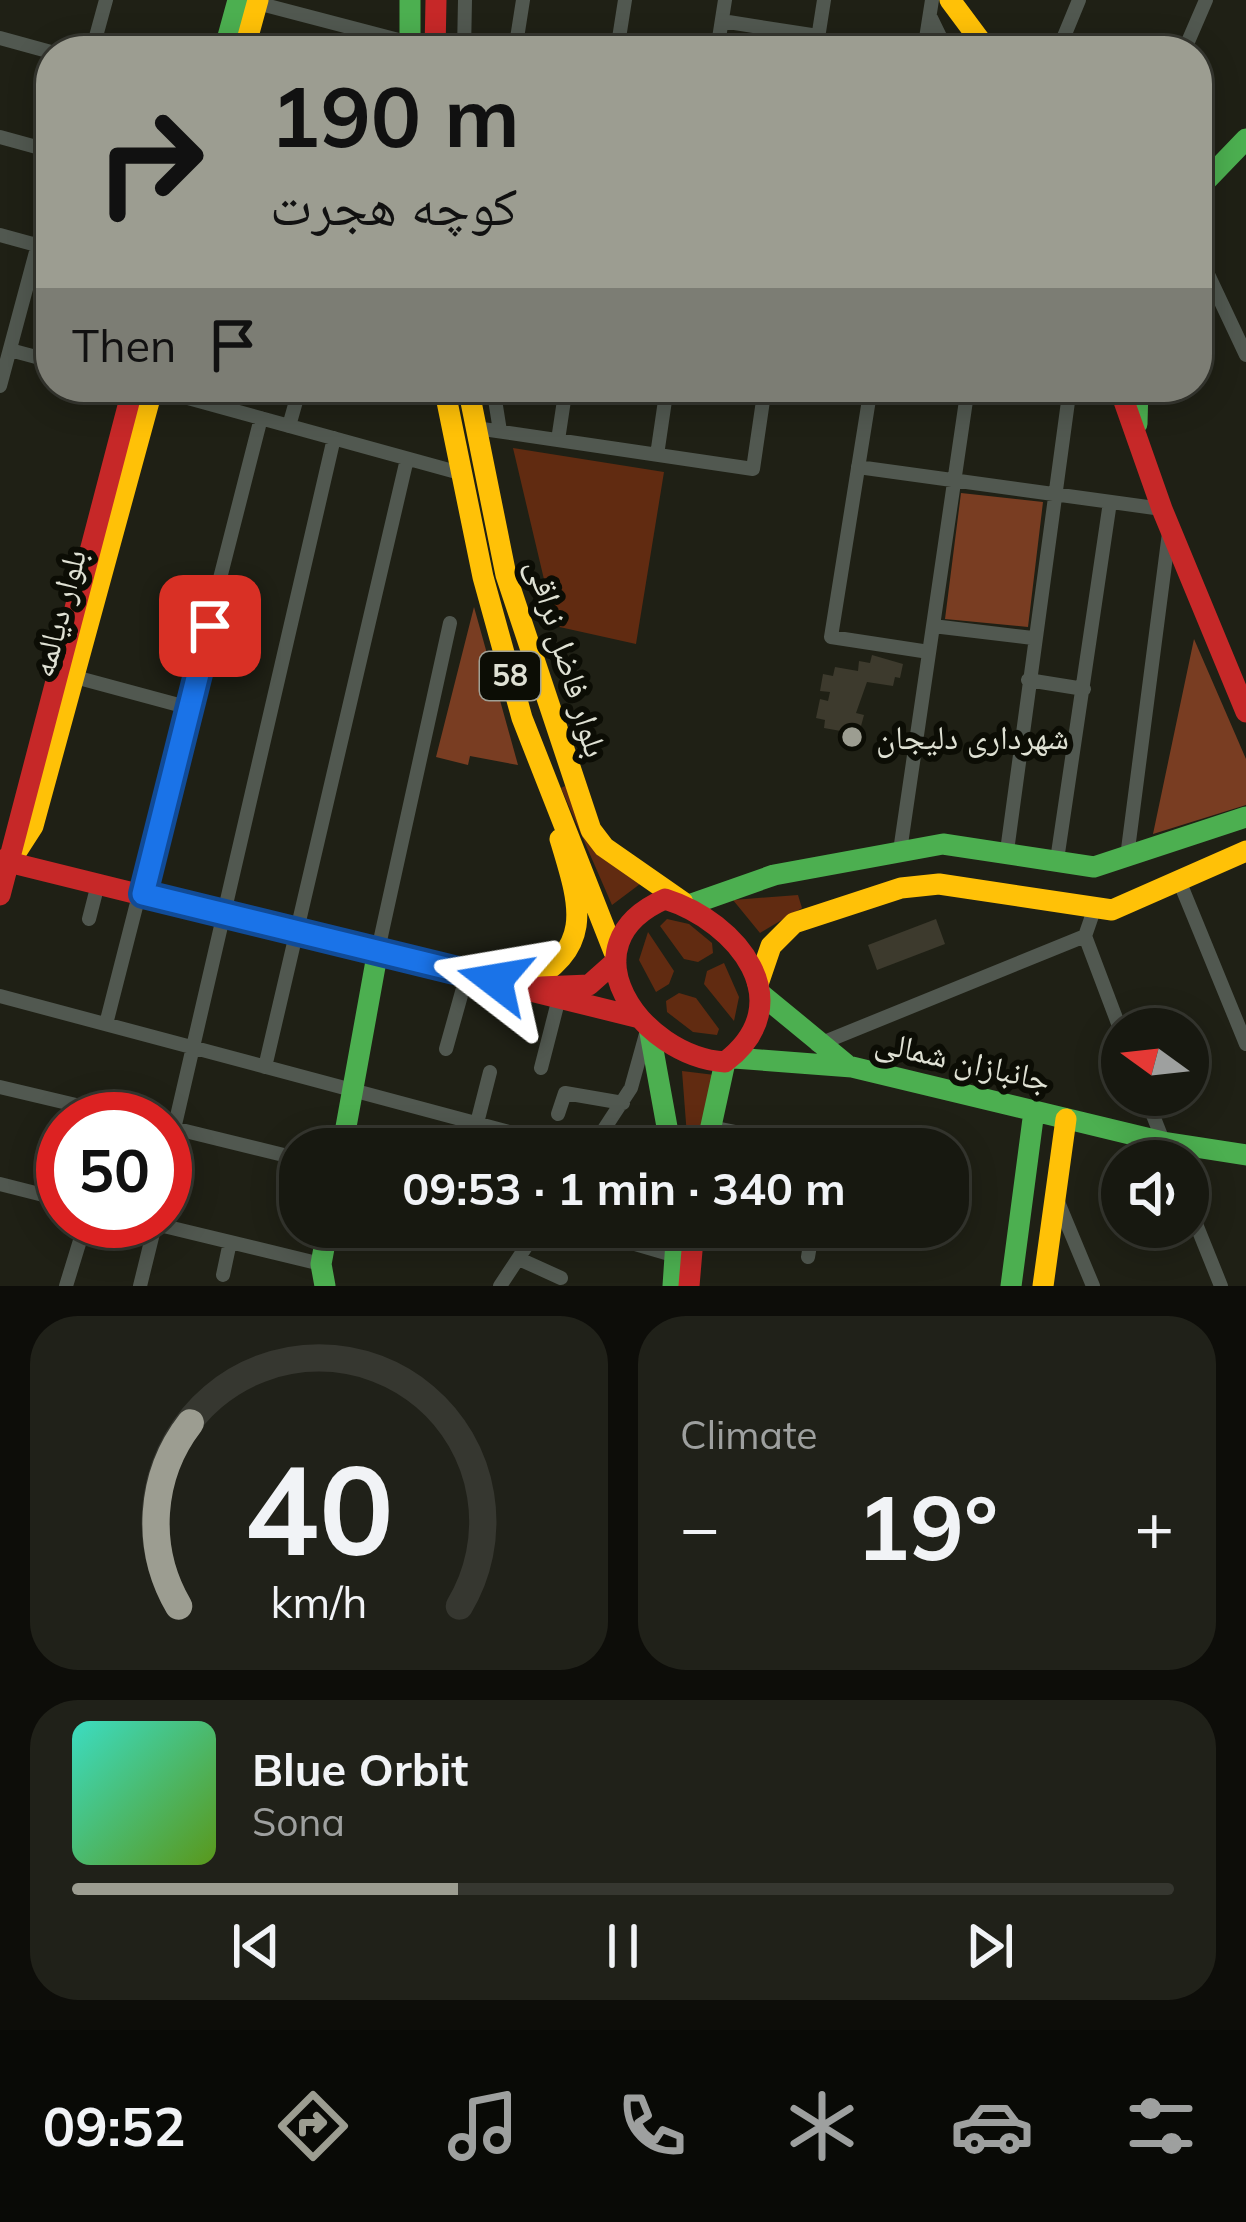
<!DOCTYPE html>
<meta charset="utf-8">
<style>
:root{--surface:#171810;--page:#202119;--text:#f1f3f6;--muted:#9ea09f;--line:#363730;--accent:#9c9d91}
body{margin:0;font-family:Mulish,"Noto Naskh Arabic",sans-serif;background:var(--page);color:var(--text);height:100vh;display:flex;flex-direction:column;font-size:45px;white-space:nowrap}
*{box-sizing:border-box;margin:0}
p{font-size:39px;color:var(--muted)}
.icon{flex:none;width:66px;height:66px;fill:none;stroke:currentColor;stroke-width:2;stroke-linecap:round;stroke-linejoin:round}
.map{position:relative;height:1286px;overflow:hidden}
.side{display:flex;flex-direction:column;gap:30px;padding:30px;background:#0d0d09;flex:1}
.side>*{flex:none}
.top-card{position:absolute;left:36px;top:36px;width:1176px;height:366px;border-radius:48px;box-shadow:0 6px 30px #0003,0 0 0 3px var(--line);background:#9c9d91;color:#111;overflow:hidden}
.needle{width:78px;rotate:285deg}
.fabs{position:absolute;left:1101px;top:1008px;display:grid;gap:24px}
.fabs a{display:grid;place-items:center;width:108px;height:108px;border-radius:50%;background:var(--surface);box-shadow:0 6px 30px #0003,0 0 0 3px var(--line);font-size:60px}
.speed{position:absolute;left:36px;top:1092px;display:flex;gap:24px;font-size:60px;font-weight:700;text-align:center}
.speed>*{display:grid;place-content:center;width:156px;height:156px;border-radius:50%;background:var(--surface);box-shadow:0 6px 30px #0003,0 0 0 3px var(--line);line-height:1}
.speed .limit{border:18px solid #d22;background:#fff;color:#111}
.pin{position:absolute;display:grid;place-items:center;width:102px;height:102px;color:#fff;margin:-51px;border-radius:24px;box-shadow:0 6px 18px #0006}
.me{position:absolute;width:132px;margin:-66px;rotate:284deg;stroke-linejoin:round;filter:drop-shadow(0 0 9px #0008)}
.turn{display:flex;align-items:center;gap:42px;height:252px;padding:0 36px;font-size:54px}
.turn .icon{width:156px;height:156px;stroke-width:2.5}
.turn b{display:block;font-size:84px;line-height:102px}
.then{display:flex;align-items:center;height:114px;padding:0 36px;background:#0003;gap:24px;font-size:45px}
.big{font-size:90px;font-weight:700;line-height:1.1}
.side .widget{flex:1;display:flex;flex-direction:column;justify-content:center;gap:18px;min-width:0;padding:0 42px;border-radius:48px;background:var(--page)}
.side .dial{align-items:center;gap:0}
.dial svg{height:312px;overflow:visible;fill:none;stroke:var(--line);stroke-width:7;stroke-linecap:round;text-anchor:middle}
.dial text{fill:var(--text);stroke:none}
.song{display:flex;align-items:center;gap:36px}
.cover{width:144px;height:144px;border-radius:18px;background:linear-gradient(135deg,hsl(170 70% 55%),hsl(90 70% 35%))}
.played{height:12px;border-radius:6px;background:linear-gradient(90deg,var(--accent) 35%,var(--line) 35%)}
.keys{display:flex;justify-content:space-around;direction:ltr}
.heat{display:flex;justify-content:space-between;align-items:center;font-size:66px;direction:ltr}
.side .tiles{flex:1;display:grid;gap:30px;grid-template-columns:1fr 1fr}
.widget:last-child{grid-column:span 2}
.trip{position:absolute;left:279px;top:1128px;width:690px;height:120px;border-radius:48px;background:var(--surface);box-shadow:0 6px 30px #0003,0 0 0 3px var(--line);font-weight:700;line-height:120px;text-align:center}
.tab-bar{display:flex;height:192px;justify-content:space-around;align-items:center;background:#090a06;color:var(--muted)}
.tab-bar .icon{width:84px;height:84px}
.tab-bar .active{color:var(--accent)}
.tab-bar b{font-size:54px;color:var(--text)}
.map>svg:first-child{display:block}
</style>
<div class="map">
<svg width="1246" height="1286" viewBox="0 0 1246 1286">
<rect width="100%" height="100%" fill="#1f2015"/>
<path fill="#612b11" d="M513 448 664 472 636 644 555 626Z
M565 786 644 881 612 905 561 788Z
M798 895 802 908 760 933 733 900Z
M667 919 689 924 712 943 713 953 698 962 684 959 660 926Z
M648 932 674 971 669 984 656 992 639 960Z
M724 963 739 997 734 1021 704 984 707 971Z
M679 993 696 998 719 1029 717 1035 693 1032 667 1012 666 1001Z
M682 1071 715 1075 699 1149H688Z"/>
<path fill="#793d22" d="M961 493 1043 502 1028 627 945 619Z
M474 607 518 765 470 756 468 765 436 757Z
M1194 639 1246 759V805L1153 834Z"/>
<path fill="#3d3a2d" d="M872 655 903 664 900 678 895 677 893 686 867 682 856 713 864 715 861 726 854 724 852 733 824 728 825 720 816 718 820 699 828 701 830 692 820 691 823 674 833 676 835 667 858 671 859 661 870 663Z
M936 919 945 944 877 970 868 945Z"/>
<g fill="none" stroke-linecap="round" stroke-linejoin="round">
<path stroke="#515850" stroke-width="14" d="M257 3 410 43
M931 18 947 51
M722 21 818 36
M0 38 51 52
M618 45 659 51
M92 51 106 0
M464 51 465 0
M515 51 523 0
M617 51 625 0
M717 51 725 0
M816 51 824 0
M924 51 932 0
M1058 51 1079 0
M1184 51 1206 0
M0 137 51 151
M0 235 51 249
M1197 251 1246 355
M10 350 51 361
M0 386 51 196
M148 387 460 473
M493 387 500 431
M871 387 831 637 929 652
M289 426 300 387
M476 428 753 469 765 387
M558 440 566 387
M657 455 667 387
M858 467 1162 509
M933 626 1033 638
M75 677 190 708
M1028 680 1084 689
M900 851 968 387
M1007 851 1070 387
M1127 857 1169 533
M1057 860 1110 502
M1178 878 1246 1044
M1094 910 1085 936 1122 1034
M89 919 98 884
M378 950 450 623
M0 996 573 1149
M106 1024 261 418
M817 1045 1085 936
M446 1049 467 974
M265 1067 407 459
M541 1068 559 998
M0 1087 135 1119
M1145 1095 1171 1161
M558 1114 565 1093 623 1103
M477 1123 490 1072
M165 1126 300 1159
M711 1127 818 1149
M591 1149 631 1088 646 1034
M165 1168 334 438
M0 1184 63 1200
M1058 1202 1093 1286
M1188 1204 1221 1286
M143 1221 321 1264 320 1269
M577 1227 676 1256
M808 1257 813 1227
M519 1259 561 1278
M223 1275 230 1242
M66 1286 86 1221
M140 1286 156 1221
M500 1286 539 1227"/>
<path stroke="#4caf50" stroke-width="21" d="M410 0V51
M224 51 238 0
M1197 190 1246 139
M1137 424 1138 387
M689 905 774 875 943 844 1094 867 1246 817
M761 994 846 1064
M650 1033 671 1149
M734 1058 852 1067 1163 1142 1246 1155
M342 1149 378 950
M706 1149 725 1062
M325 1286 321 1264 328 1227
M673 1286 677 1227
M1011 1286 1034 1111"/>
<path stroke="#ffc107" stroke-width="21" d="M950 0 988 51
M244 51 258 0
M444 387 483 577 522 718 614 952
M468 387 506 575 591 830 604 847 683 902
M13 857 33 826 153 387
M758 984 771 946 794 923 901 888 939 884 1112 910 1246 851
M522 987C595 948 581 908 560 839
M1043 1286 1066 1119"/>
<path stroke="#c62828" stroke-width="21" d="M435 51 436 0
M1119 387 1162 509 1246 712
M0 860 640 1018
M0 895 133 387
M665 899C738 922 802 1003 725 1062 640 1056 562 944 665 899Z
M541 987 589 985 616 961
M689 1286 694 1227"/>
</g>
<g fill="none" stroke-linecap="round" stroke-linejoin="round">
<g stroke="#114b97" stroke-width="30">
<path id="route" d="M210 626 143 894 495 980"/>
</g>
<use href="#route" stroke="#1a73e8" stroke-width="21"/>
</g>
<circle fill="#9c9d91" stroke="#0c0d05" stroke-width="4.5" cx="852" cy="737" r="12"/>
<g text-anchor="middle" stroke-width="12" stroke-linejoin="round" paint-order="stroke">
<rect fill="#0c0d05" stroke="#a0a196" stroke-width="3" x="480" y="652" width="60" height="48" rx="9"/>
<g font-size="30" font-weight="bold" fill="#dfe1d4">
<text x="510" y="686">58</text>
</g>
<g font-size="33" fill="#dfe1d4" stroke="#0c0d05">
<text transform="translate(58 613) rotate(-75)" y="12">بلوار دیالمه</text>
<text transform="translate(568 658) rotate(73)" y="12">بلوار فاضل نراقی</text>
<text transform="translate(963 1060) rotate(13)" y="12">جانبازان شمالی</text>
</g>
<g font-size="33" fill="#dfe1d4" stroke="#0c0d05" text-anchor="start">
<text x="876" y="749">شهرداری دلیجان</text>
</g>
</g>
</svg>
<div class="fabs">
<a><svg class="needle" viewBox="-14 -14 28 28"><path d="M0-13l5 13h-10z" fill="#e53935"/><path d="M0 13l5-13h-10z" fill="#9ea09f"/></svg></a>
<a><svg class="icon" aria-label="sound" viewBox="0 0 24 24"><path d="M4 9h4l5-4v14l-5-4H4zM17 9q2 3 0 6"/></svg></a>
</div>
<div class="speed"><div class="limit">50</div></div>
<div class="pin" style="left:210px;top:626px;background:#d93025"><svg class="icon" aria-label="arrive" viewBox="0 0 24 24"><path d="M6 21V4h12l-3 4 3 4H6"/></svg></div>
<svg class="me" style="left:495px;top:980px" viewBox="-20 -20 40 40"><path d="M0-17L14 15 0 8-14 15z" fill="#1a73e8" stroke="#fff" stroke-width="4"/></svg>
<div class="trip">09:53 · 1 min · 340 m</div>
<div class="top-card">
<div class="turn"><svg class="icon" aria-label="right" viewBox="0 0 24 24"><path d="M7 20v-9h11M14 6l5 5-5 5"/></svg><div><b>190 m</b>کوچه هجرت</div></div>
<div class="then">Then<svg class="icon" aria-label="arrive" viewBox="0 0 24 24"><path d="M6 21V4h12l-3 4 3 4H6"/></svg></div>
</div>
</div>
<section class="side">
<div class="tiles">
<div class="widget dial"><svg viewBox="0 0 100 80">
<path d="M14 69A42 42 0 1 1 86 69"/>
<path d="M14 69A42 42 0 0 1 17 22" stroke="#9c9d91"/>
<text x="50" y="56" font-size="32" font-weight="700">40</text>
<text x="50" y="72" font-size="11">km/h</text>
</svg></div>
<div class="widget"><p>Climate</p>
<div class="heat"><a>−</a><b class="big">19°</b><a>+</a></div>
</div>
<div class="widget">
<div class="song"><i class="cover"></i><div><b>Blue Orbit</b><p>Sona</p></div></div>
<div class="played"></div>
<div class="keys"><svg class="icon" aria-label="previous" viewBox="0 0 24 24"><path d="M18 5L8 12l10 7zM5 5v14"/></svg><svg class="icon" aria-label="pause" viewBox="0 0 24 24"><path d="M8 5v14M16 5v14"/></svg><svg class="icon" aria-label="next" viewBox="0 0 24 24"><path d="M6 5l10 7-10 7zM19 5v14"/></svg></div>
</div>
</div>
</section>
<nav class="tab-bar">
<b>09:52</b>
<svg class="icon active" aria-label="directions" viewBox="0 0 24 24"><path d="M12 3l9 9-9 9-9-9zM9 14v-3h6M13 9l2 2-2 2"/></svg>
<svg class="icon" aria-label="music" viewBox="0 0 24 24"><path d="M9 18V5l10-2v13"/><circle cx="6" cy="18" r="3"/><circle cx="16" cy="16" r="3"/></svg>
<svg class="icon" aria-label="phone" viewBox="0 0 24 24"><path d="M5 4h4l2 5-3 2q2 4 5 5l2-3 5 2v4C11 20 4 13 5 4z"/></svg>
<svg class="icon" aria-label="climate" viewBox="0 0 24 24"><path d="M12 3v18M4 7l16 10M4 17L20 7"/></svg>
<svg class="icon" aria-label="car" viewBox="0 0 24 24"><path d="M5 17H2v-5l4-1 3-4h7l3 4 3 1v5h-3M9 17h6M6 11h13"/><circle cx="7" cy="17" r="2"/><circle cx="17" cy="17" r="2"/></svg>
<svg class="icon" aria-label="filters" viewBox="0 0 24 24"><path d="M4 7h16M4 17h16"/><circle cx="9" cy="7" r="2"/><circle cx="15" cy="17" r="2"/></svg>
</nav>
